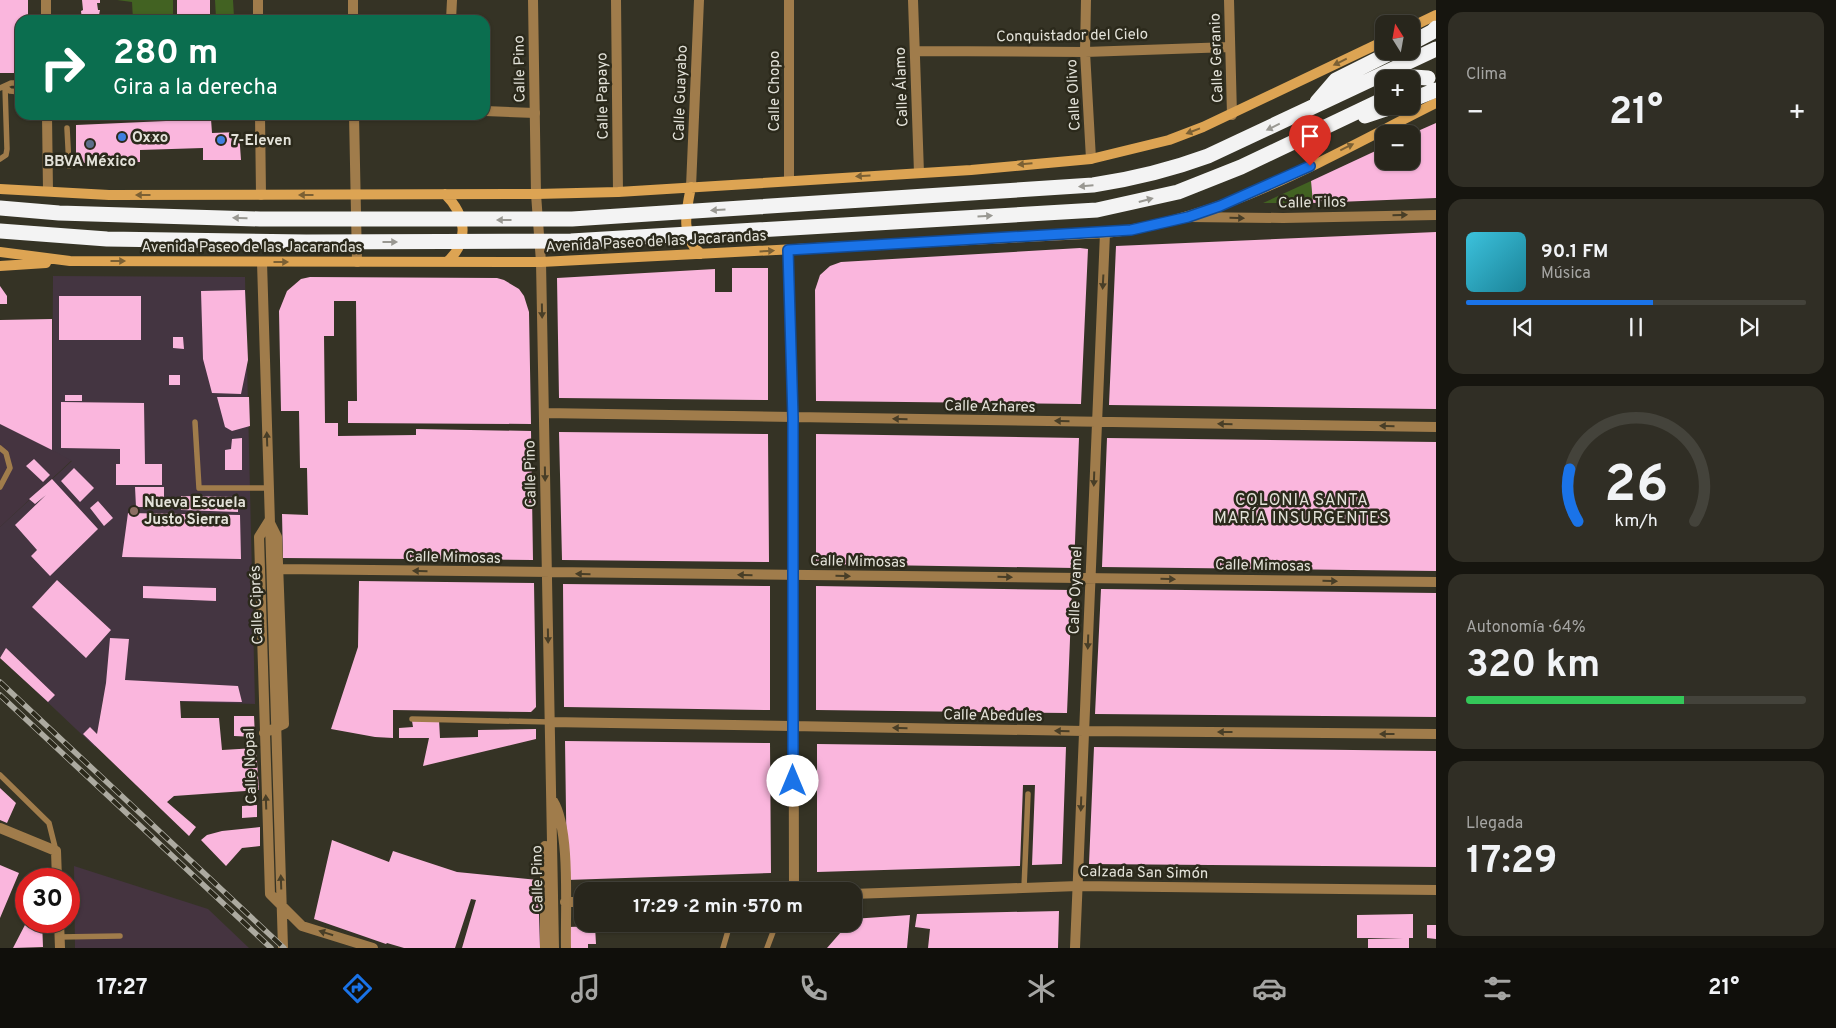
<!DOCTYPE html>
<html lang="es">
<meta charset="utf-8">
<style>
:root{--surface:#28261c;--page:#302e25;--text:#f1f3f6;--muted:#a5a5a3;--line:#44433b;--accent:#1a73e8}
body{margin:0;font-family:Overpass,sans-serif;background:var(--page);color:var(--text);height:100vh;display:flex;flex-direction:column;font-size:19px;white-space:nowrap}
*{box-sizing:border-box;margin:0}
p{font-size:16px;color:var(--muted)}
.icon{flex:none;width:28px;height:28px;fill:none;stroke:currentColor;stroke-width:2;stroke-linecap:round;stroke-linejoin:round}
.map{position:relative;flex:1;overflow:hidden}
.side{display:flex;flex-direction:column;gap:12px;padding:12px;background:#16150f;width:400px}
.side>*{flex:none}
.top-card{position:absolute;left:15px;top:15px;width:475px;height:105px;border-radius:15px;box-shadow:0 1px 4px #0004,0 0 0 1px var(--line);background:#0b6e4f;color:#fff;overflow:hidden}
.needle{width:32px;rotate:349deg}
.tools{position:absolute;left:1375px;top:15px;display:grid;gap:10px}
.tools a{display:grid;place-items:center;width:45px;height:45px;border-radius:10px;background:var(--surface);box-shadow:0 1px 4px #0004,0 0 0 1px var(--line);font-size:25px}
.speed{position:absolute;left:15px;top:868px;display:flex;gap:10px;font-size:25px;font-weight:700;text-align:center}
.speed>*{display:grid;place-content:center;width:65px;height:65px;border-radius:50%;background:var(--surface);box-shadow:0 1px 4px #0004,0 0 0 1px var(--line);line-height:1}
.speed .limit{border:8px solid #d22;background:#fff;color:#111}
.pin{position:absolute;display:grid;place-items:center;width:42px;height:42px;color:#fff;margin:-51px -21px;border-radius:50% 50% 50% 0;rotate:-45deg;box-shadow:0 0 5px #0007}
.pin .icon{rotate:45deg}
.me{position:absolute;width:55px;margin:-28px;rotate:0deg;stroke-linejoin:round;filter:drop-shadow(0 0 4px #0008)}
.turn{display:flex;align-items:center;gap:18px;height:105px;padding:0 15px;font-size:22px}
.turn .icon{width:65px;height:65px;stroke-width:2.5}
.turn b{display:block;font-size:35px;line-height:42px}
.big{font-size:38px;font-weight:700;line-height:1.1}
.side .tile{flex:1;display:flex;flex-direction:column;justify-content:center;gap:8px;min-width:0;padding:0 18px;border-radius:15px;background:var(--page)}
.side .dial{align-items:center;gap:0}
.dial svg{height:130px;overflow:visible;fill:none;stroke:var(--line);stroke-width:7;stroke-linecap:round;text-anchor:middle}
.dial text{fill:var(--text);stroke:none}
.song{display:flex;align-items:center;gap:15px}
.cover{width:60px;height:60px;border-radius:8px;background:linear-gradient(135deg,hsl(190 70% 55%),hsl(190 70% 35%))}
.played{height:5px;border-radius:2px;background:linear-gradient(90deg,var(--accent) 55%,var(--line) 55%)}
.keys{display:flex;justify-content:space-around;direction:ltr}
.heat{display:flex;justify-content:space-between;align-items:center;font-size:28px;direction:ltr}
.charge{height:8px;border-radius:4px;background:linear-gradient(90deg,#34c759 64%,var(--line) 0)}
.trip{position:absolute;left:574px;top:882px;width:288px;height:50px;border-radius:15px;background:var(--surface);box-shadow:0 1px 4px #0004,0 0 0 1px var(--line);font-weight:700;line-height:50px;text-align:center}
.tab-bar{display:flex;height:80px;justify-content:space-around;align-items:center;background:#100f0b;color:var(--muted)}
.tab-bar .icon{width:35px;height:35px}
.tab-bar .current{color:var(--accent)}
.tab-bar b{font-size:22px;color:var(--text)}
main{display:flex;flex:1;min-height:0}
.map>svg:first-child{display:block}
</style>
<main>
<div class="map">
<svg width="1436" height="948" viewBox="0 0 1436 948">
<rect width="100%" height="100%" fill="#353325"/>
<path fill="#453440" d="M0 421 72 460 0 527Z
M74 866 208 909 249 948H75Z"/>
<path fill="#443541" d="M53 276 245 277 255 704 103 699 95 747 0 657V527L72 461 52 450Z"/>
<path fill="#426222" d="M117 0H173V20H133L132 2Z
M215 0H233L234 17 216 18Z
M1311 181 1313 203H1263Z"/>
<path fill="#fab6dd" d="M0 0H28V20H20V73H0Z
M82 0H100V3H97L98 10H100L98 20H82L81 11 83 10Z
M177 0H210V20H177Z
M211 119 212 133 239 132 241 160H203V148L140 150V162L76 163V125Z
M1436 123V198L1313 203 1311 181 1384 147V161H1411V134Z
M1436 232V409L1109 405 1116 246Z
M1080 248 1088 249 1081 404 816 401 815 290 820 275 830 266 841 262Z
M732 268H768V400L559 398 557 278 715 269V292H732Z
M310 277 497 278 504 280 519 289 524 296 529 312 531 424 348 423V401H357L356 301H334V336H324L325 423H338V436L416 435V429L531 431 533 560 283 558 282 514 308 515 307 468H300L299 411H281L279 311 287 291 301 279Z
M0 286 7 296V304H0Z
M245 290 248 360 241 394 212 393 203 359 201 291Z
M59 296H141V340H59Z
M52 319V450L0 424V320Z
M173 337H183L184 349 173 348Z
M169 375H180V385H169Z
M65 395H82V401H65Z
M217 397H249L250 426 232 431 225 427Z
M61 402 144 403 145 464H162V485H116V464H120V449L61 448Z
M559 432 768 434 769 562 562 560Z
M816 434 1079 438 1074 568 816 564Z
M242 438V470H225V450L231 449 232 439Z
M1107 438 1436 442V571L1102 567Z
M34 459 50 475 43 482 26 466Z
M74 468 94 488 80 502 61 481Z
M52 479 98 529 50 576 31 556 37 550 15 525 46 495 35 504 29 499Z
M135 487H164V507H136Z
M181 496 238 497V512L181 510Z
M98 501 113 518 104 526 90 508Z
M128 513 240 515 241 559 122 557Z
M57 580 111 630 86 658 32 607Z
M359 581 534 583 536 707 531 712 393 710V738L375 737 331 729 358 647Z
M563 584 770 586V710L564 707Z
M143 586 216 588V601L143 598Z
M816 586 1072 590 1067 713 816 710Z
M1101 589 1436 593V717L1095 714Z
M110 638 129 639 125 680 238 686 242 702 180 701 181 718H219L222 750 256 748 259 790 174 796 167 802 196 827 189 836 83 734 90 727 97 734 106 683Z
M6 648 55 695 48 702 0 658Z
M234 716H254L255 737 234 736Z
M439 720 440 738 478 737V730L536 729V739L423 766 429 738H399V728L413 727 412 721Z
M565 741 770 743 771 873 567 880Z
M817 744 1066 747 1062 864 1032 865 1035 785H1023L1020 866 817 872Z
M1094 747 1436 751V867L1089 864Z
M0 788 16 803 7 823 0 820Z
M257 805V817L242 818V806Z
M260 827V846L242 848 226 866 201 840 207 835 222 831Z
M332 840 389 862 393 851 457 872 538 880 540 948H462L476 900 471 899 455 948H404L387 943 386 944 314 919Z
M0 865 19 873 0 918Z
M1059 911 1058 948H928L930 929 915 927 917 914Z
M1413 914V938H1409V948H1368V939L1403 938H1357V915Z
M910 915 907 948H827L848 924H852V919Z
M27 921H42L43 947 13 948Z
M1427 925H1436V939L1427 938Z
M595 926 596 944H588V948H569V927Z"/>
<g fill="none" stroke-linecap="round" stroke-linejoin="round">
<path stroke="#a07c4b" stroke-width="5.5" d="M5 87 10 91 20 92
M0 88 11 83H20
M67 128 69 166
M0 159 6 155 7 149 5 87
M195 422 199 488H268
M0 448 6 453 10 468 0 487
M412 719 550 722
M0 775 49 823 56 851
M1024 888 1028 794
M59 937 120 936
M723 948 730 924
M767 948 776 924"/>
<path stroke="#a07c4b" stroke-width="10" d="M46 0V20
M258 0V20
M353 0V20
M616 0 618 192
M789 0V181
M913 0 919 173
M1086 0 1085 52 1091 159
M1229 0 1232 115
M451 20 452 0
M915 51 1085 52 1230 47
M485 111 535 113
M47 115 48 191
M260 115 261 195
M354 115 357 262
M691 187 699 0
M1189 217 1283 218 1436 215
M788 250 793 418 794 891
M262 262 283 948
M541 262 554 948
M544 413 1436 427
M279 569 1436 582
M550 722 1084 731 1436 734
M264 733 284 724 277 537 269 521 259 537 270 894 302 926 373 948
M553 801C571 830 565 912 566 948
M0 828 56 851 57 879
M545 846V948
M852 894 1078 886 1436 890
M565 902H582
M59 921 60 948
M1075 948 1105 233"/>
<path stroke="#a07c4b" stroke-width="10" d="M533 0 536 194 541 262"/>
<path stroke="#dda453" stroke-width="10" d="M1411 27 1436 15
M691 187C686 211 680 237 701 254
M0 189 109 195 536 194 618 192 971 170 1091 159 1169 140 1203 127 1384 41
M445 194C466 215 470 241 447 262
M0 252 70 261 541 262 1105 233C1222 221 1332 155 1436 103
M0 266 46 263"/>
<path stroke="#f3f3f3" stroke-width="15" d="M1411 43 1432 32 1436 28
M1384 75 1428 78
M1411 100 1436 90
M1317 102 1336 80 1394 51
M1365 116 1395 106
M0 208 59 213 260 219H572L1093 185C1133 179 1170 170 1208 156L1436 49
M0 231 107 239 306 242 571 241 1097 210 1178 192 1241 167 1384 99"/>
<g stroke="#acaaa0" stroke-width="5.5">
<path id="rail" d="M0 682 284 948
M0 695 271 948"/>
</g>
<use href="#rail" stroke="#2b291b" stroke-width="4" stroke-dasharray="11" stroke-linecap="butt"/>
</g>
<defs><path id="oneway-solid" d="M-6-.8H1V-3.2L6.5 0L1 3.2V.8H-6Z" transform="scale(1.25)"/></defs>
<g fill="#7b6034">
<use href="#oneway-solid" transform="translate(1340 62) rotate(154)"/>
<use href="#oneway-solid" transform="translate(1193 131) rotate(159)"/>
<use href="#oneway-solid" transform="translate(1347 147) rotate(-26)"/>
<use href="#oneway-solid" transform="translate(1025 164) rotate(175)"/>
<use href="#oneway-solid" transform="translate(863 176) rotate(176)"/>
<use href="#oneway-solid" transform="translate(143 195) rotate(180)"/>
<use href="#oneway-solid" transform="translate(306 195) rotate(180)"/>
<use href="#oneway-solid" transform="translate(767 251) rotate(-3)"/>
<use href="#oneway-solid" transform="translate(118 261)"/>
<use href="#oneway-solid" transform="translate(281 262)"/>
</g>
<g fill="#999892">
<use href="#oneway-solid" transform="translate(1273 127) rotate(154)"/>
<use href="#oneway-solid" transform="translate(1086 186) rotate(175)"/>
<use href="#oneway-solid" transform="translate(1146 200) rotate(-15)"/>
<use href="#oneway-solid" transform="translate(718 210) rotate(177)"/>
<use href="#oneway-solid" transform="translate(985 216) rotate(-3)"/>
<use href="#oneway-solid" transform="translate(240 218) rotate(-179)"/>
<use href="#oneway-solid" transform="translate(504 220) rotate(-180)"/>
<use href="#oneway-solid" transform="translate(390 242)"/>
</g>
<g fill="#483e27">
<use href="#oneway-solid" transform="translate(1400 215) rotate(-1)"/>
<use href="#oneway-solid" transform="translate(1237 218) rotate(1)"/>
<use href="#oneway-solid" transform="translate(1103 282) rotate(93)"/>
<use href="#oneway-solid" transform="translate(542 311) rotate(89)"/>
<use href="#oneway-solid" transform="translate(900 419) rotate(-179)"/>
<use href="#oneway-solid" transform="translate(1062 421) rotate(-179)"/>
<use href="#oneway-solid" transform="translate(1225 424) rotate(-179)"/>
<use href="#oneway-solid" transform="translate(1387 426) rotate(-179)"/>
<use href="#oneway-solid" transform="translate(267 439) rotate(-92)"/>
<use href="#oneway-solid" transform="translate(545 474) rotate(89)"/>
<use href="#oneway-solid" transform="translate(1094 479) rotate(92)"/>
<use href="#oneway-solid" transform="translate(420 571) rotate(-179)"/>
<use href="#oneway-solid" transform="translate(583 574) rotate(-179)"/>
<use href="#oneway-solid" transform="translate(745 575) rotate(-179)"/>
<use href="#oneway-solid" transform="translate(843 576) rotate(1)"/>
<use href="#oneway-solid" transform="translate(1005 577) rotate(1)"/>
<use href="#oneway-solid" transform="translate(1168 579) rotate(1)"/>
<use href="#oneway-solid" transform="translate(1330 581) rotate(1)"/>
<use href="#oneway-solid" transform="translate(548 636) rotate(89)"/>
<use href="#oneway-solid" transform="translate(1088 642) rotate(92)"/>
<use href="#oneway-solid" transform="translate(900 728) rotate(-179)"/>
<use href="#oneway-solid" transform="translate(1062 731) rotate(-179)"/>
<use href="#oneway-solid" transform="translate(1225 732) rotate(-180)"/>
<use href="#oneway-solid" transform="translate(1387 734) rotate(-180)"/>
<use href="#oneway-solid" transform="translate(266 802) rotate(-92)"/>
<use href="#oneway-solid" transform="translate(1081 804) rotate(92)"/>
<use href="#oneway-solid" transform="translate(281 882) rotate(-92)"/>
<use href="#oneway-solid" transform="translate(326 933) rotate(-163)"/>
</g>
<g fill="none" stroke-linecap="round" stroke-linejoin="round">
<g stroke="#114b97" stroke-width="12">
<path id="route" d="M793 781V418L788 250 1131 230 1188 217 1220 206 1310 166"/>
</g>
<use href="#route" stroke="#1a73e8" stroke-width="9"/>
</g>
<g fill="#3f7fe0" stroke="#2b291b" stroke-width="2">
<circle cx="122" cy="137" r="5"/>
<circle cx="221" cy="140" r="5"/>
</g>
<circle fill="#5c6f8a" stroke="#2b291b" stroke-width="2" cx="90" cy="144" r="5"/>
<circle fill="#8d6e63" stroke="#2b291b" stroke-width="2" cx="134" cy="511" r="5"/>
<g text-anchor="middle" stroke-width="5" stroke-linejoin="round" paint-order="stroke">
<g font-size="15" fill="#e3e2d9" stroke="#2b291b">
<text transform="translate(1072 35) rotate(-1)" y="5">Conquistador del Cielo</text>
<text transform="translate(1216 58) rotate(-92)" y="5">Calle Geranio</text>
<text transform="translate(519 69) rotate(-91)" y="5">Calle Pino</text>
<text transform="translate(901 87) rotate(-92)" y="5">Calle Álamo</text>
<text transform="translate(774 91) rotate(-90)" y="5">Calle Chopo</text>
<text transform="translate(680 93) rotate(-88)" y="5">Calle Guayabo</text>
<text transform="translate(1073 95) rotate(-93)" y="5">Calle Olivo</text>
<text transform="translate(602 96) rotate(-91)" y="5">Calle Papayo</text>
<text transform="translate(1312 202) rotate(-1)" y="5">Calle Tilos</text>
<text transform="translate(656 241) rotate(-3)" y="5">Avenida Paseo de las Jacarandas</text>
<text x="252" y="252">Avenida Paseo de las Jacarandas</text>
<text transform="translate(990 406) rotate(1)" y="5">Calle Azhares</text>
<text transform="translate(530 474) rotate(-91)" y="5">Calle Pino</text>
<text transform="translate(453 557) rotate(1)" y="5">Calle Mimosas</text>
<text transform="translate(858 561) rotate(1)" y="5">Calle Mimosas</text>
<text transform="translate(1263 565) rotate(1)" y="5">Calle Mimosas</text>
<text transform="translate(1075 590) rotate(-88)" y="5">Calle Oyamel</text>
<text transform="translate(256 605) rotate(-92)" y="5">Calle Ciprés</text>
<text transform="translate(993 715) rotate(1)" y="5">Calle Abedules</text>
<text transform="translate(250 766) rotate(-92)" y="5">Calle Nopal</text>
<text transform="translate(1144 872) rotate(1)" y="5">Calzada San Simón</text>
<text transform="translate(537 879) rotate(-91)" y="5">Calle Pino</text>
</g>
<g font-size="15" font-weight="bold" fill="#e3e2d9" stroke="#2b291b" text-anchor="start">
<text x="132" y="142">Oxxo</text>
<text x="231" y="145">7-Eleven</text>
<text x="90" y="166" text-anchor="middle">BBVA México</text>
<text x="144" y="507">Nueva Escuela<tspan x="144" dy="17">Justo Sierra</tspan></text>
</g>
<g font-size="16" letter-spacing="1" fill="#e3e2d9" stroke="#2b291b">
<text x="1302" y="505">COLONIA SANTA<tspan x="1302" dy="18">MARÍA INSURGENTES</tspan></text>
</g>
</g>
</svg>
<div class="tools">
<a><svg class="needle" viewBox="-14 -14 28 28"><path d="M0-13l5 13h-10z" fill="#e53935"/><path d="M0 13l5-13h-10z" fill="#a5a5a3"/></svg></a>
<a>+</a>
<a>−</a>
</div>
<div class="speed"><div class="limit">30</div></div>
<div class="pin" style="left:1310px;top:166px;background:#d93025"><svg class="icon" aria-label="arrive" viewBox="0 0 24 24"><path d="M6 21V4h12l-3 4 3 4H6"/></svg></div>
<svg class="me" style="left:793px;top:781px" viewBox="-20 -20 40 40"><circle r="19" fill="#fff"/><path d="M0-13L10 11 0 6-10 11z" fill="#1a73e8"/></svg>
<div class="trip">17:29 · 2 min · 570 m</div>
<div class="top-card">
<div class="turn"><svg class="icon" aria-label="right" viewBox="0 0 24 24"><path d="M7 20v-9h11M14 6l5 5-5 5"/></svg><div><b>280 m</b>Gira a la derecha</div></div>
</div>
</div>
<section class="side">
<div class="tile"><p>Clima</p>
<div class="heat"><a>−</a><b class="big">21°</b><a>+</a></div>
</div>
<div class="tile">
<div class="song"><i class="cover"></i><div><b>90.1 FM</b><p>Música</p></div></div>
<div class="played"></div>
<div class="keys"><svg class="icon" aria-label="previous" viewBox="0 0 24 24"><path d="M18 5L8 12l10 7zM5 5v14"/></svg><svg class="icon" aria-label="pause" viewBox="0 0 24 24"><path d="M8 5v14M16 5v14"/></svg><svg class="icon" aria-label="next" viewBox="0 0 24 24"><path d="M6 5l10 7-10 7zM19 5v14"/></svg></div>
</div>
<div class="tile dial"><svg viewBox="0 0 100 80">
<path d="M14 69A42 42 0 1 1 86 69"/>
<path d="M14 69A42 42 0 0 1 9 37" stroke="#1a73e8"/>
<text x="50" y="56" font-size="32" font-weight="700">26</text>
<text x="50" y="72" font-size="11">km/h</text>
</svg></div>
<div class="tile"><p>Autonomía · 64%</p><b class="big">320 km</b><div class="charge"></div></div>
<div class="tile"><p>Llegada</p><b class="big">17:29</b></div>
</section>
</main>
<nav class="tab-bar">
<b>17:27</b>
<svg class="icon current" aria-label="directions" viewBox="0 0 24 24"><path d="M12 3l9 9-9 9-9-9zM9 14v-3h6M13 9l2 2-2 2"/></svg>
<svg class="icon" aria-label="music" viewBox="0 0 24 24"><path d="M9 18V5l10-2v13"/><circle cx="6" cy="18" r="3"/><circle cx="16" cy="16" r="3"/></svg>
<svg class="icon" aria-label="phone" viewBox="0 0 24 24"><path d="M5 4h4l2 5-3 2q2 4 5 5l2-3 5 2v4C11 20 4 13 5 4z"/></svg>
<svg class="icon" aria-label="climate" viewBox="0 0 24 24"><path d="M12 3v18M4 7l16 10M4 17L20 7"/></svg>
<svg class="icon" aria-label="car" viewBox="0 0 24 24"><path d="M5 17H2v-5l4-1 3-4h7l3 4 3 1v5h-3M9 17h6M6 11h13"/><circle cx="7" cy="17" r="2"/><circle cx="17" cy="17" r="2"/></svg>
<svg class="icon" aria-label="filters" viewBox="0 0 24 24"><path d="M4 7h16M4 17h16"/><circle cx="9" cy="7" r="2"/><circle cx="15" cy="17" r="2"/></svg>
<b>21°</b>
</nav>
